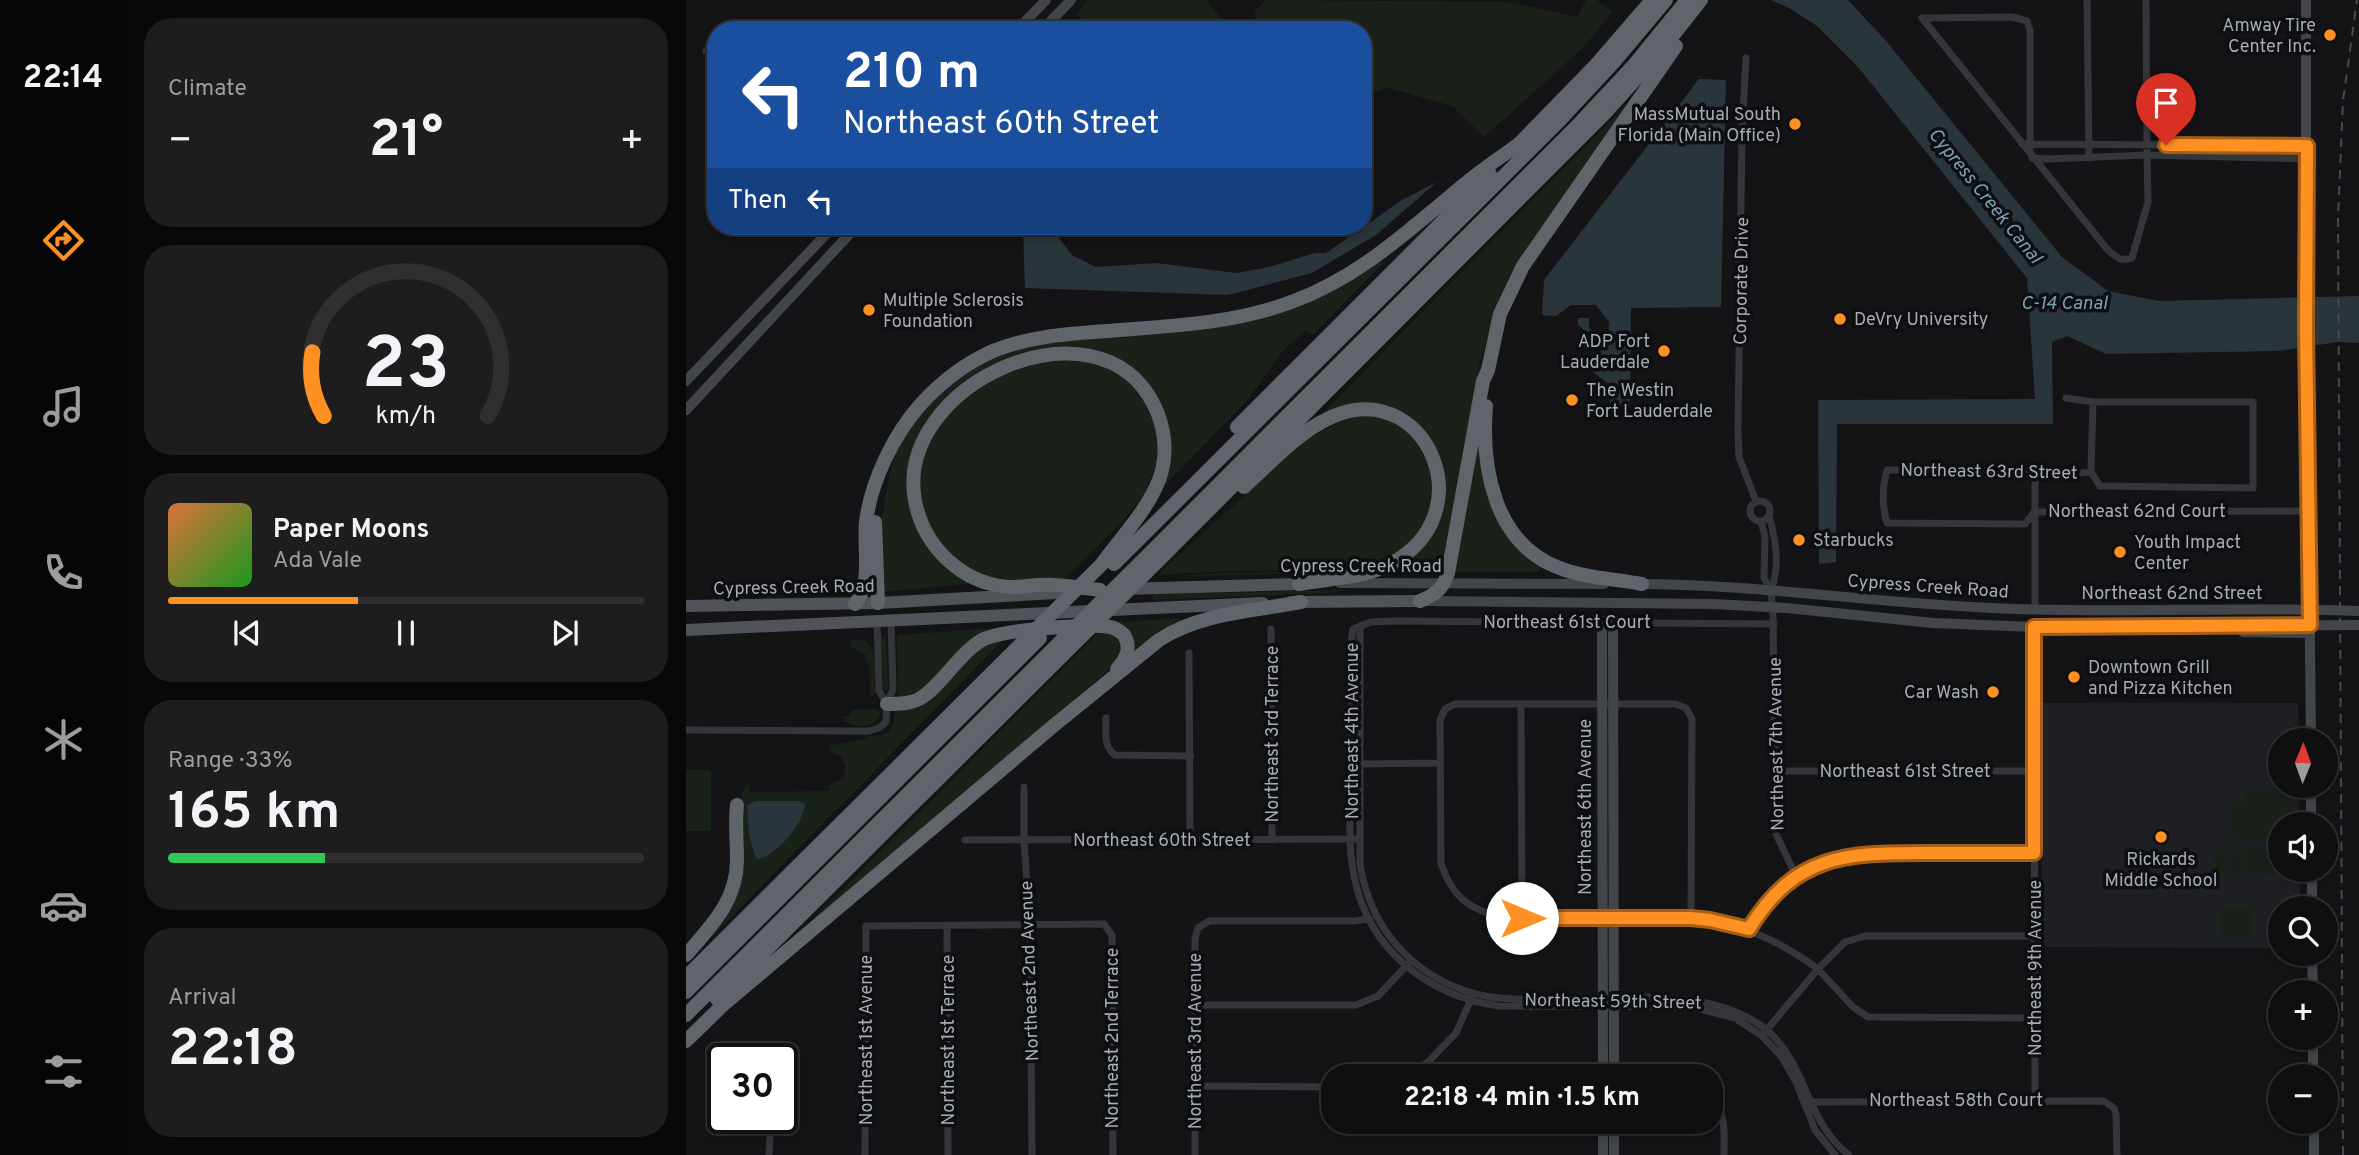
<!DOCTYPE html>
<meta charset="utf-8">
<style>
:root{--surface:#0f0f10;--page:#1d1d1e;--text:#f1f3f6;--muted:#9b9c9f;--line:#2f2f30;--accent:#ff9022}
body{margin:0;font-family:Overpass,sans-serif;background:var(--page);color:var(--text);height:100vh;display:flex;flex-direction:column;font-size:26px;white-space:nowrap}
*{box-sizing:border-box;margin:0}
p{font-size:23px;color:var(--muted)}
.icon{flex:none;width:38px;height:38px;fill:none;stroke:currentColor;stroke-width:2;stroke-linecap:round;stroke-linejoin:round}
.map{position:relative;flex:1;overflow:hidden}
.side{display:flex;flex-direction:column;gap:18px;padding:18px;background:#080809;width:560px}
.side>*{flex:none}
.top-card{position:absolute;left:21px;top:21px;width:665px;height:214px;border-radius:28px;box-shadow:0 4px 10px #0003,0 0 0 2px var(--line);background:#1a4fa0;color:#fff;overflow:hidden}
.needle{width:46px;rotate:1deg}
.tools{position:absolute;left:1582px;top:728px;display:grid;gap:14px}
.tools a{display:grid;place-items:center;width:70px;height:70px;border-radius:50%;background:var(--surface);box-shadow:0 4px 10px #0003,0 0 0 2px var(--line);font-size:35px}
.speed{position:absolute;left:21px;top:1043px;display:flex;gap:14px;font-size:35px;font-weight:700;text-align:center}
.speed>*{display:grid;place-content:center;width:91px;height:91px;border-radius:50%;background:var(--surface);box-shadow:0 4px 10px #0003,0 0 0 2px var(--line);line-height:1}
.speed .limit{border:4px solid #111;border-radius:10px;background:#fff;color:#111}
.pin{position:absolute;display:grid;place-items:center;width:60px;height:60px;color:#fff;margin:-72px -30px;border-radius:50% 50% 50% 0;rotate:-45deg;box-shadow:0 0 7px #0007}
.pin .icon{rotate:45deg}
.me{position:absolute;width:77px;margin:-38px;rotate:90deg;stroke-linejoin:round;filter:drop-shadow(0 0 5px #0008)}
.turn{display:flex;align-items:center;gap:24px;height:147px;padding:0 21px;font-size:32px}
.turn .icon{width:91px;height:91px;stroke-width:2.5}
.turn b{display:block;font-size:49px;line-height:60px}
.then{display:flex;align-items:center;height:66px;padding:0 21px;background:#0003;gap:14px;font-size:26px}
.big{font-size:52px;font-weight:700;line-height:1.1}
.side .tile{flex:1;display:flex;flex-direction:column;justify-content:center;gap:10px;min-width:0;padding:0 24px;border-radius:28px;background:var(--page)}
.side .dial{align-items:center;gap:0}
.dial svg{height:182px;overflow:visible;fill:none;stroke:var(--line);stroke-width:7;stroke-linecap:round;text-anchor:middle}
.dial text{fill:var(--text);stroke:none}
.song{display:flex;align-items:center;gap:21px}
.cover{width:84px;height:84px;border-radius:10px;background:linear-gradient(135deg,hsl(20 70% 55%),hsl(120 70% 35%))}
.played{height:7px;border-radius:4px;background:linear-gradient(90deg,var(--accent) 40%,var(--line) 40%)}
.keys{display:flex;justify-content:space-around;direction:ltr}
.heat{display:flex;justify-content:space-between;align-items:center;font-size:38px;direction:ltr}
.charge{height:10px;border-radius:5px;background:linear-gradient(90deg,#34c759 33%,var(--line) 0)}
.trip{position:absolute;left:635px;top:1064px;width:402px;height:70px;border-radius:28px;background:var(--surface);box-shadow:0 4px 10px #0003,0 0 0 2px var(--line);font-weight:700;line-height:70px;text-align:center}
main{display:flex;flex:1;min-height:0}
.dock{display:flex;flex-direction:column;width:126px;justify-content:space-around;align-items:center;background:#060606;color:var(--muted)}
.dock .icon{width:49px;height:49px}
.dock .selected{color:var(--accent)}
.dock b{font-size:32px;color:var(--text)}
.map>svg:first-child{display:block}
</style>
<main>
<nav class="dock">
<b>22:14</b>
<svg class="icon selected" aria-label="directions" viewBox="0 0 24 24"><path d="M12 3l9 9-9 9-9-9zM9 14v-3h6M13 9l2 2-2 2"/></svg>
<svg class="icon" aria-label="music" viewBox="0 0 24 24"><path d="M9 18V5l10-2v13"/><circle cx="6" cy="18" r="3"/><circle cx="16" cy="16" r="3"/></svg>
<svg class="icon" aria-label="phone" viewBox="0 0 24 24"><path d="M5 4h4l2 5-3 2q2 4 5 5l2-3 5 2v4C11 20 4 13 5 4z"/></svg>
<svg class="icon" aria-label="climate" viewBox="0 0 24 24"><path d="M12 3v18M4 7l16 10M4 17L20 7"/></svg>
<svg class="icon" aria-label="car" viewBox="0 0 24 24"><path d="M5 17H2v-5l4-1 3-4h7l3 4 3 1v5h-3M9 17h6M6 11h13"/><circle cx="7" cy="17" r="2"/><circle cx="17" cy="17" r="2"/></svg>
<svg class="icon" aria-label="filters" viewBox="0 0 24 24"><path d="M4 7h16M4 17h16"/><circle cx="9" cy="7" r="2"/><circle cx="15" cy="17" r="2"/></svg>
</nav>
<section class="side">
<div class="tile"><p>Climate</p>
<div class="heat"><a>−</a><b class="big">21°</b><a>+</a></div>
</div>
<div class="tile dial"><svg viewBox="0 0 100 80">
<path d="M14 69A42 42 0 1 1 86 69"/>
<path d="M14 69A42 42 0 0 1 9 41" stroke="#ff9022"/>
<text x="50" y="56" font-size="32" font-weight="700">23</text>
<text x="50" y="72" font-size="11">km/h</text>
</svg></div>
<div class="tile">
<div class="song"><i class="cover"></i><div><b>Paper Moons</b><p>Ada Vale</p></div></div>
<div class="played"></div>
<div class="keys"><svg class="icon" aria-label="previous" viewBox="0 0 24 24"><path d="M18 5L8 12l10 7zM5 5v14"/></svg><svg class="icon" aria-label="pause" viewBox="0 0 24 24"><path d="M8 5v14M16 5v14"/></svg><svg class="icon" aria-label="next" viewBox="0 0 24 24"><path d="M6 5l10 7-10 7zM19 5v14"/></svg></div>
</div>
<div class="tile"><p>Range · 33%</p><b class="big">165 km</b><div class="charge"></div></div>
<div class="tile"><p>Arrival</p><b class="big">22:18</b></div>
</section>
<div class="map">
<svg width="1673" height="1155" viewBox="0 0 1673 1155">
<rect width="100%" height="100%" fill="#141416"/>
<path fill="#1f2023" d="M1356 703H1612L1613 740H1594V786H1613V824H1594V870H1614V908H1594V948L1356 947Z"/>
<path fill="#192119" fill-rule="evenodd" d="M402 0H520L546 30H404L391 14Z
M579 0 824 2 891 17 900 0H911L926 12 899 46 798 137 766 106 700 87 677 100V30H569V11Z
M942 103 944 104 840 249 814 300 794 361 757 573H709L705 567 738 542 754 464 703 411 634 416Z
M695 261 697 263 626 336 620 330 596 352 560 402 477 487 482 437 444 369 427 358 408 352 343 356 240 424 227 508 284 579 281 584 196 592 195 522 205 467 211 450 231 417 261 386 300 360 345 345 527 327 661 283Z
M388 358 431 371 461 401 471 430 472 448 470 464 459 494 435 523 378 579 326 580 305 577 277 568 268 561 238 518 231 478 249 425 299 382 349 363Z
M676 415 705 420 730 438 749 478 743 519 715 553 677 567 661 569 542 571 471 575 614 445C634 431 652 421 676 415Z
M794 418 807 502 857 565 852 572H768Z
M658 571 661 572 476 577 542 573Z
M663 590 643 593 467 600V594Z
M491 618 499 622 449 654 428 621 439 622Z
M308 628 309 629 233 694 212 698 211 635Z
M414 631 428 633 437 643 432 662 132 920 129 917Z
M197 636 200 638 202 688 200 691 197 688 195 638Z
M320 637 17 946 36 918 56 810V794L60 786 63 785V792L143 791V785L157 778 160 767 156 757 143 751V745C157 745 168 739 181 739L182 736C207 736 206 730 210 709L293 648ZM69 801H113L119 803 70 859 63 836 61 805Z
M165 639 180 641 187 652 189 693 184 699 183 665 178 654 164 646Z
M190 709 193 711 194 716 185 725C174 726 161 728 157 716H164L166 710Z
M0 770H25V831H0Z
M1558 793H1604L1605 824H1594V838L1547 839V803H1558Z
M1547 849H1559V874H1547Z
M1561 849H1573L1574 874H1562Z
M1587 849V875H1576V849Z
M1527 851H1540L1539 875H1527Z
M1533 908H1567V935L1534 936Z"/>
<path fill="#29353a" d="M1085 0H1162L1201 42 1376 257 1422 291 1473 301 1673 296V343L1652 342 1591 351 1420 354 1381 336 1366 342 1367 424H1151L1150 562 1133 564 1132 400 1349 399 1341 278 1172 67 1131 26 1103 8Z
M1013 79 1040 80 1035 307 945 308 944 405 940 410H929L924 405 925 386 907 372V359L922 345 923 322 910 305H885L870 316 856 315 858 280Z
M751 182 690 235 626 273 542 295 339 288 337 226H369L373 238 386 255 410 267 470 263 550 273 583 267 629 253H640L716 200Z
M892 318H903V328L908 332 903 337V346H892V339L898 334V330L892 325Z
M69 801H113L119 803C119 822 90 858 70 859L63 836 61 805Z"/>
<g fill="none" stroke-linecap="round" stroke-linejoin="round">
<path stroke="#34363b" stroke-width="7" d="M1401 0 1403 158
M1460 0 1461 155 1622 159
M1236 18 1421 249C1430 257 1434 262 1446 258L1462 202 1461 155 1363 159 1346 158
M1236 18 1326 17 1341 21 1344 30V149
M20 51H30
M1060 58 1056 130 1052 433 1053 457 1070 501
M1336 144 1621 146
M1380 398 1407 402H1567V488L1414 486 1405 472 1407 402
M1349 471V610
M1405 472 1383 474 1349 471 1201 470C1196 487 1196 507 1201 523L1339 524 1348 512 1622 511
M1064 511a10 10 0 1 1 20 0a10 10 0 1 1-20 0Z
M1083 516C1090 539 1094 567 1085 590
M1075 521 1079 537 1078 578 1085 590 1087 617 1090 834 1110 876
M191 622 193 691 201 704
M1088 624 708 621 685 622 667 629C664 641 666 655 666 667 666 694 666 720 666 747 666 788 660 836 668 876 682 949 741 996 813 1006L1006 1007 1049 1018 1076 1036 1095 1056 1110 1082 1129 1130 1149 1155
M674 626V864C685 934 734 984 804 997 887 1008 1029 972 1090 1039 1123 1076 1122 1123 1163 1155
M1348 627 1349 1100
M585 629 586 840
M503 653 504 839
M835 705 836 918
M420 718C420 731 417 747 429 755L505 756
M0 730 183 731 193 728 200 722 201 704 207 689 205 621
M670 764 753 763
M1089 771H1349
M338 787V840L344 925 346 1155
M279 840 670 839
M1005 918 1006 719 1000 708 989 704H769L759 709 754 720 755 863C768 905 795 916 836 918H1005C1054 923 1093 940 1132 969L1159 942 1179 936H1349
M261 926 262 1155
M1063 929C1108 854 1160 853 1240 853 1276 853 1312 854 1348 853
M509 1005H670L692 996 722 964
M1078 1033 1132 969 1167 1007 1182 1017 1349 1018
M86 1059 87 1050
M742 1062 770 1033 786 997
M717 1076 742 1062 756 1076
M509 1086 648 1087
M1026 1100C1041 1114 1038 1136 1038 1155
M1122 1102 1418 1101 1428 1108 1430 1114 1431 1155
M83 1155 85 1118
M179 1155 180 926 418 924 426 935 427 1155
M509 1155V939L512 928 523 921H668L684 919"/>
<path stroke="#42464b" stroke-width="10" d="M1620 0V292L1625 740
M331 30 360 0
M356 30 385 0
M0 381 148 226
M0 410 171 226
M654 583 918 584
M951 584C1070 584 1188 603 1306 608 1428 614 1551 606 1673 611
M735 601 1027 604 1101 608 1247 623 1348 627 1673 625
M916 621 917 1076
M927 622 928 1076
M1557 632 1624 633
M1625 786V824
M1626 870V908
M1626 954 1627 992
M1627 1038V1076
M917 1122V1155
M928 1122V1155
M1628 1122V1155"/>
<path stroke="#50545a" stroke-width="12" d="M437 589 613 584
M605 602 734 601
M0 606 192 603 388 592
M0 630 577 603"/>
<path stroke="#60656c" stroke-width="14" d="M830 147 909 66 966 0
M800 406C795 467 808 542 871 567 897 578 929 579 956 584
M551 427 804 174
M558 487C587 461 618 425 656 413 742 386 797 513 706 563 679 578 643 579 613 584
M189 522 192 603
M471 562 919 113 974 52 1015 0
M454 563 891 126 948 65 1001 0
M428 564 873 121 927 63 980 0
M414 590C398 588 383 586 367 585 353 584 338 587 324 587 276 584 238 547 229 501 207 384 412 292 468 405 479 427 482 453 474 477 463 509 435 537 415 565
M734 601C749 595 757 589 762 573L797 381 802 370 814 314 837 266 990 46
M169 604C187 581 177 549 180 522 185 481 208 434 235 404 255 382 280 363 307 351 344 336 382 334 421 331 484 326 548 324 608 301 678 275 728 225 785 179 801 166 819 154 836 142
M201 704C211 704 224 704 233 699 254 688 272 654 296 640 314 630 403 623 424 627 430 628 434 631 438 635 446 648 440 659 431 669
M0 955C25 926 51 901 51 860 51 842 49 823 51 805
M0 977 340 639
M0 992 354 638
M31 999 396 636
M0 1015 379 637
M0 1041 37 1005 366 727 473 640C514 613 568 611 615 602"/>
<path stroke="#474b50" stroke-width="2" stroke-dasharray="9 7" stroke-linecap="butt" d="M1657 1155 1652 218 1657 101 1671 0"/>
<path stroke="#60656c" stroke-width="14" d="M396 636 471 562
M379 637 454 563
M340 639 415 565"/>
</g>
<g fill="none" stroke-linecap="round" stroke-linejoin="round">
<g stroke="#a65e16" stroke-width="18">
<path id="route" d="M836 918H1005L1024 920 1063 929C1109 854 1160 853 1240 853 1276 853 1312 853 1348 853V627L1624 625 1620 330 1621 146 1480 145"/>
</g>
<use href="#route" stroke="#ff9022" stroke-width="12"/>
</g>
<g fill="#ff9022" stroke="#0f0f11" stroke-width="2.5">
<circle cx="1644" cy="35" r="7"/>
<circle cx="1109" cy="124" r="7"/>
<circle cx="183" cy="310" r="7"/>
<circle cx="1154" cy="319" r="7"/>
<circle cx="978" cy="351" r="7"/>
<circle cx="886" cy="400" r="7"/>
<circle cx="1113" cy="540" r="7"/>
<circle cx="1434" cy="552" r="7"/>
<circle cx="1388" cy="677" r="7"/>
<circle cx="1307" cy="692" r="7"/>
<circle cx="1475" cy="837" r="7"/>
</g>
<g text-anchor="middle" stroke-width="7" stroke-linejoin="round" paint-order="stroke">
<g font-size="18" fill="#a4adb7" stroke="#0f0f11" text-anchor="start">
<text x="1630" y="31" text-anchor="end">Amway Tire<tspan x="1630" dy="21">Center Inc.</tspan></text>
<text x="1095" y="120" text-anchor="end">MassMutual South<tspan x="1095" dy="21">Florida (Main Office)</tspan></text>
<text x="197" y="306">Multiple Sclerosis<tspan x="197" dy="21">Foundation</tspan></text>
<text x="1168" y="325">DeVry University</text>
<text x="964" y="347" text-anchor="end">ADP Fort<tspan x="964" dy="21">Lauderdale</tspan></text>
<text x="900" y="396">The Westin<tspan x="900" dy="21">Fort Lauderdale</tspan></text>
<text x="1127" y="546">Starbucks</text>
<text x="1448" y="548">Youth Impact<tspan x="1448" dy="21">Center</tspan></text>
<text x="1402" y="673">Downtown Grill<tspan x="1402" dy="21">and Pizza Kitchen</tspan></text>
<text x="1293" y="698" text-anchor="end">Car Wash</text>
<text x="1475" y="865" text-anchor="middle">Rickards<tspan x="1475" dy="21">Middle School</tspan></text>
</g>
<g font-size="18" fill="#a4adb7" stroke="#0f0f11">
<text transform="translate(1055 281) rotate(-89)" y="6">Corporate Drive</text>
<text transform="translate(1303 471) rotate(1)" y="6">Northeast 63rd Street</text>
<text x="1451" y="517">Northeast 62nd Court</text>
<text x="675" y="572">Cypress Creek Road</text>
<text transform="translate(1242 586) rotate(4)" y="6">Cypress Creek Road</text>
<text transform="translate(108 587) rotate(-1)" y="6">Cypress Creek Road</text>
<text x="1486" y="599">Northeast 62nd Street</text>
<text x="881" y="628">Northeast 61st Court</text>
<text transform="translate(666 731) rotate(-90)" y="6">Northeast 4th Avenue</text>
<text transform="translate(586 734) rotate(-90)" y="6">Northeast 3rd Terrace</text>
<text transform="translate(1090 744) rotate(-91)" y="6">Northeast 7th Avenue</text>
<text x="1219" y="777">Northeast 61st Street</text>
<text transform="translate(899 807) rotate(-90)" y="6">Northeast 6th Avenue</text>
<text x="476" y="846">Northeast 60th Street</text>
<text transform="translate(1349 968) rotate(-90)" y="6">Northeast 9th Avenue</text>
<text transform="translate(343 971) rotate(-92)" y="6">Northeast 2nd Avenue</text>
<text transform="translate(927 1001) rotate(1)" y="6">Northeast 59th Street</text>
<text transform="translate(426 1038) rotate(-90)" y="6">Northeast 2nd Terrace</text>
<text transform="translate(180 1040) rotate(-90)" y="6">Northeast 1st Avenue</text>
<text transform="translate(262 1040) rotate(-90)" y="6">Northeast 1st Terrace</text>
<text transform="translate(509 1041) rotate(-90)" y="6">Northeast 3rd Avenue</text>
<text x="1270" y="1106">Northeast 58th Court</text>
</g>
<g font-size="19" font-style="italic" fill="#78a2b5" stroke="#0f0f11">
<text transform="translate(1300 195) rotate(51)" y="7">Cypress Creek Canal</text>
<text x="1378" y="309">C-14 Canal</text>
</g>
</g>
</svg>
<div class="tools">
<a><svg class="needle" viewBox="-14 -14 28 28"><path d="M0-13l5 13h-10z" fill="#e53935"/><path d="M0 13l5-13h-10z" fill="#9b9c9f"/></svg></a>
<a><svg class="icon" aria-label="sound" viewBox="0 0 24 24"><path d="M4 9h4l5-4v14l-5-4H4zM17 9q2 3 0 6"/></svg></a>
<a><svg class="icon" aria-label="search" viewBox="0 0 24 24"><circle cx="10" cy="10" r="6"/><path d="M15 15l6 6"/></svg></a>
<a>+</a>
<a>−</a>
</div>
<div class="speed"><div class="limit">30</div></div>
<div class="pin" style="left:1480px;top:145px;background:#d93025"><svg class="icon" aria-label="arrive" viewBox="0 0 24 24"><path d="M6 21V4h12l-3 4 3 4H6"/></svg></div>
<svg class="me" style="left:836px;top:918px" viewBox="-20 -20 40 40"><circle r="19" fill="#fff"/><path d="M0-13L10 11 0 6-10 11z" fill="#ff9022"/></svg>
<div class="trip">22:18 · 4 min · 1.5 km</div>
<div class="top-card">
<div class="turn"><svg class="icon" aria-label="left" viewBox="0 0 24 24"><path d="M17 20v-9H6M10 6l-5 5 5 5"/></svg><div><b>210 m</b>Northeast 60th Street</div></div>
<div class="then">Then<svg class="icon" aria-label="left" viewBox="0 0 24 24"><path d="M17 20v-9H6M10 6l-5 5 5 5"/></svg></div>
</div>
</div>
</main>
